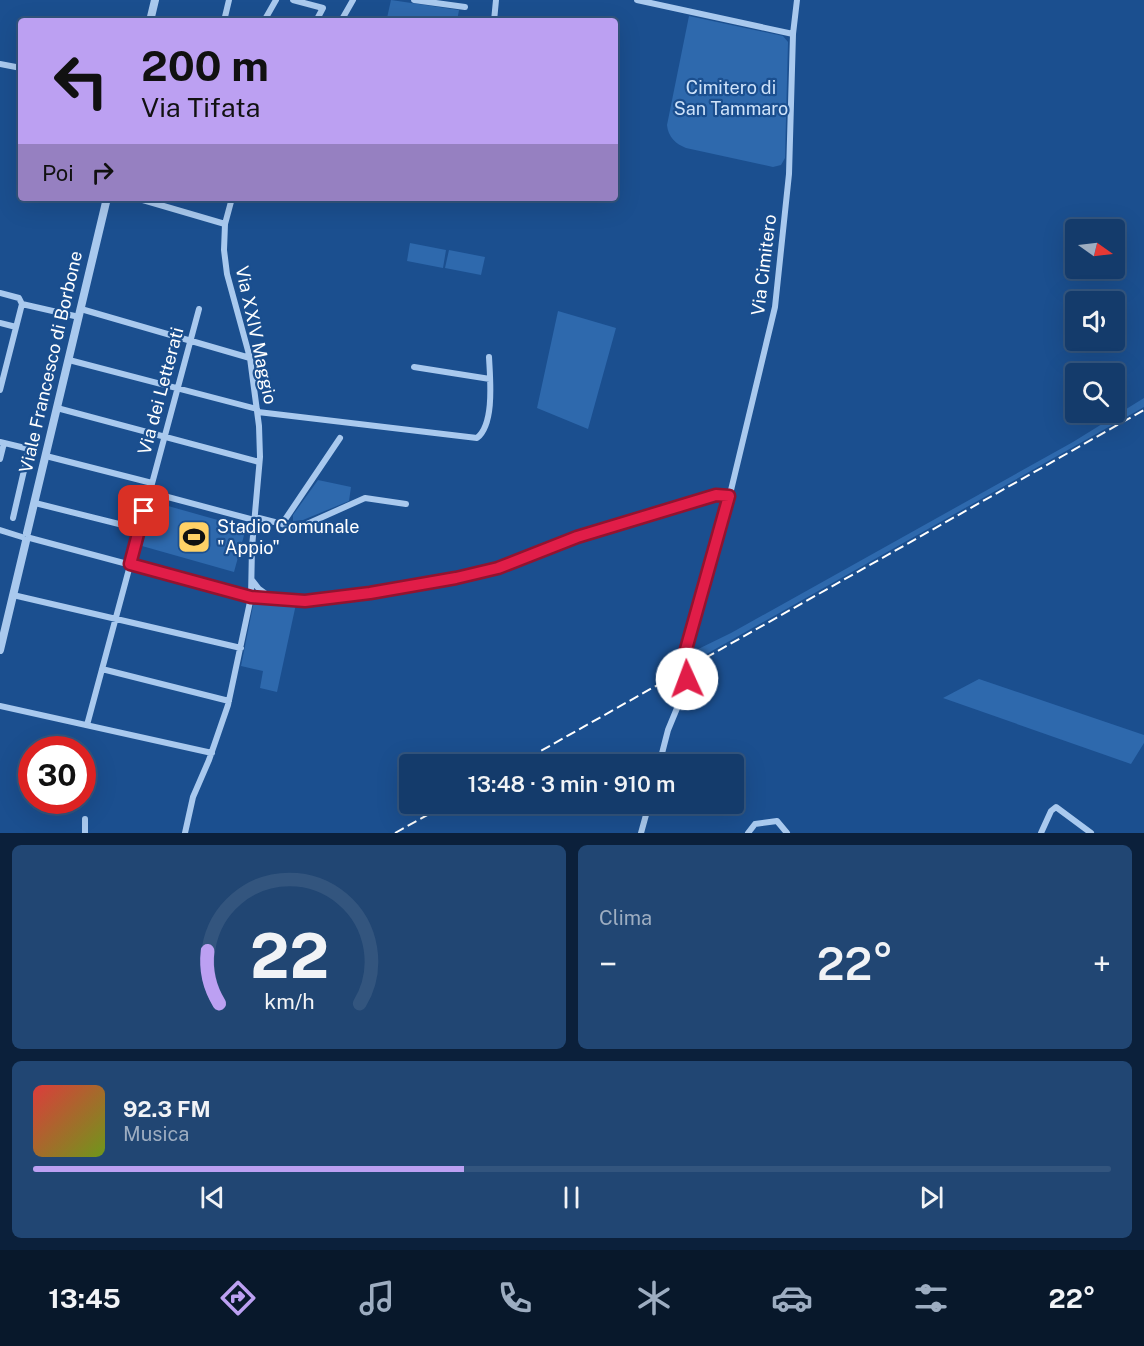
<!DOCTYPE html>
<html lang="it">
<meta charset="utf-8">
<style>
:root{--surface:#143b6b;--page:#214673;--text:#f1f3f6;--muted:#9dadc1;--line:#33557e;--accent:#bca0f2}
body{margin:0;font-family:"Public Sans",sans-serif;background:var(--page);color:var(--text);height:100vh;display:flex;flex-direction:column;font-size:22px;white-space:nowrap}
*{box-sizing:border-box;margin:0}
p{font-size:20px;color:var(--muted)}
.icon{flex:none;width:33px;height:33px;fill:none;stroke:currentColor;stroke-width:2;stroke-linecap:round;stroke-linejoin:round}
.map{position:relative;height:833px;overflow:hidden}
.drawer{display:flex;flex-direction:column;gap:12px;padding:12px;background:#0b203b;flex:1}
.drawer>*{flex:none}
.top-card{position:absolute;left:18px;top:18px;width:600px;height:183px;border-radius:6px;box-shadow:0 6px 24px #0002,0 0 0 2px var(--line);background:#bca0f2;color:#111;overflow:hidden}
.needle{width:39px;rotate:104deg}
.fabs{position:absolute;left:1065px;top:219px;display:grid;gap:12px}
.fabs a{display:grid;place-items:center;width:60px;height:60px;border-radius:6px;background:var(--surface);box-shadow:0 6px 24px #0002,0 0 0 2px var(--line);font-size:30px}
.speed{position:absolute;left:18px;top:736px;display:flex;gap:12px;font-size:30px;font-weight:700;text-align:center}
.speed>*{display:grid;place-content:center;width:78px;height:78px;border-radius:50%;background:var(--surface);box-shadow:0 6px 24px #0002,0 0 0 2px var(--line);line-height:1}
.speed .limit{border:9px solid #d22;background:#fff;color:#111}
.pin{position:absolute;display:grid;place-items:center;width:51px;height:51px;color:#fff;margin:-26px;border-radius:12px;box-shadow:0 3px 9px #0006}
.me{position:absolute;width:66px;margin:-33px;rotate:358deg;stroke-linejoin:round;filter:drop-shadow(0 0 4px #0008)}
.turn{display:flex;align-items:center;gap:21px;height:126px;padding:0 24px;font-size:27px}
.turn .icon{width:78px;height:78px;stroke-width:2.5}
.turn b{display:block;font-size:42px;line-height:51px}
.then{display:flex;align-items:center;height:57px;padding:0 24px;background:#0003;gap:12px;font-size:22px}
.big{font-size:45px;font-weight:600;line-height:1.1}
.drawer .widget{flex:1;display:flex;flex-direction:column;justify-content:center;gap:9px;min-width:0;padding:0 21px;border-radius:9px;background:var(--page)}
.drawer .dial{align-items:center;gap:0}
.dial svg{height:156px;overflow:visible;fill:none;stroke:var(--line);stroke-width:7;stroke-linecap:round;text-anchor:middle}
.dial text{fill:var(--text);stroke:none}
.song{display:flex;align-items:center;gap:18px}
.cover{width:72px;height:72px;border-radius:9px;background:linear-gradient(135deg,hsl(0 70% 55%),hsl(80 70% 35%))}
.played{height:6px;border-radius:3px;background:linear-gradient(90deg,var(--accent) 40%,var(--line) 40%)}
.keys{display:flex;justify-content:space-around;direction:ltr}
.heat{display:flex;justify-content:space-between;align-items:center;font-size:33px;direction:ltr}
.drawer .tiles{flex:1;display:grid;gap:12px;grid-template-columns:1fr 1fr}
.widget:last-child{grid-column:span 2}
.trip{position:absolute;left:399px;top:754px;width:345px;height:60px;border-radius:6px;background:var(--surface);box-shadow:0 6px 24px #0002,0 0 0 2px var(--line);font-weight:600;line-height:60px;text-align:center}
.tabs{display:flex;height:96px;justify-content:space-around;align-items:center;background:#08182b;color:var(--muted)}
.tabs .icon{width:42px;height:42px}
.tabs .active{color:var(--accent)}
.tabs b{font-size:27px;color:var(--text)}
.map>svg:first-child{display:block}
</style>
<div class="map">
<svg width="1144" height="833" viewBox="0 0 1144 833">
<rect width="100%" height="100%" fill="#1b4f8f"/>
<path fill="#2e69ad" d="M391 0 459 10 457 21H403L387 18Z
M689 16 783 36 788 42 785 158 781 165 773 167 686 148C676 144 668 137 667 125Z
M410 243 446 250 443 268 407 261Z
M449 250 485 257 481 275 445 268Z
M558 311 616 328 588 429 537 408Z
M1144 398V407L687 665 690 653 731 633 1073 442Z
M318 480 351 487 349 501 303 520 293 521V515Z
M154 502 246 528 234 572 142 546Z
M254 601 296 604 277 692 260 688 263 671 241 666Z
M979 679 1144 735V743L1131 764 943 698Z"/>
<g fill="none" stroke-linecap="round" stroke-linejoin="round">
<path stroke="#a9c9ee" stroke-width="6" d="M293 0 323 8 316 21
M414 0 465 7
M637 0 793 34
M224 21 229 0
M264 21 276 0
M341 21 353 0
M494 21 496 0
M0 64 21 68
M136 198 225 224
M0 293 19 298 22 304
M81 309 250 358
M0 323 16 327
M69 360 257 409
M414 367 490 379
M0 390 22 304 79 317
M57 408 259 462
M258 412 477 438C495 424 490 378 489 357
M0 442 29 449 13 518
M46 456 152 483
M0 459 4 443
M149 492 254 520
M35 503 139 529
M255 517 298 528 365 498 406 504
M282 524 340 438
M0 530 22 537
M30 538 251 597 305 601 370 593 456 578 498 568 577 537 716 495 729 496
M252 580 259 589 270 597
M13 595 241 648
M102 669 229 701
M0 706 212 753
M87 725 199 309
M659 765 668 730 687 684 683 660 726 511 775 307 789 174 793 34 797 0
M85 819V833
M185 833 193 797 209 760 228 705 251 597 252 547 260 457 259 426 250 358 227 274 224 250 225 224 232 198
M641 833 649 804
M748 833 755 824 777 821 787 833
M1041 833 1051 811 1056 807 1091 833"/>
<path stroke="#a9c9ee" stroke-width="8" d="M150 21 155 0
M27 533 107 198
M0 650 26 541"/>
<path stroke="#fff" stroke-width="2" stroke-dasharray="10 4.5" stroke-linecap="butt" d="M516 765 1144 410
M395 833 447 804"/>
</g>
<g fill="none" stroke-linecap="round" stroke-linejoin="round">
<g stroke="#92132f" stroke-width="15">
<path id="route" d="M144 511 130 564 251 597 305 601 370 593 456 578 498 568 577 537 716 495 729 496 683 660 687 679"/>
</g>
<use href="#route" stroke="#e11d48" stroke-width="10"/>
</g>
<defs>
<g id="stadium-square" transform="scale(1.725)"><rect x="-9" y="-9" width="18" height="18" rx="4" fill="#ffd166" stroke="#1b4f8f"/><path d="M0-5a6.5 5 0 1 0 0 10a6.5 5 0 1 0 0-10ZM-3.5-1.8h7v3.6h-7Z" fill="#111"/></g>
</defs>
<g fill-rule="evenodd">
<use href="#stadium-square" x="194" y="537"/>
</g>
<g text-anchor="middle" stroke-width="4.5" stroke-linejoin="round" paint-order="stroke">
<g font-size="18" fill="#cfe3fa" stroke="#1b4f8f">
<text x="731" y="94">Cimitero di<tspan x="731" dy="21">San Tammaro</tspan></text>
</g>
<g font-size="18" fill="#fff" stroke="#1b4f8f">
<text transform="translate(764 265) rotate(-83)" y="6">Via Cimitero</text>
<text transform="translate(256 335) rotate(78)" y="6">Via XXIV Maggio</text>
<text transform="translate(51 362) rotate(-77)" y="6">Viale Francesco di Borbone</text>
<text transform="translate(161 391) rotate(-75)" y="6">Via dei Letterati</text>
</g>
<g font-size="18" fill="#fff" stroke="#1b4f8f" text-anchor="start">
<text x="217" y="533">Stadio Comunale<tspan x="217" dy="21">"Appio"</tspan></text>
</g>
</g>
</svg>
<div class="fabs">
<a><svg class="needle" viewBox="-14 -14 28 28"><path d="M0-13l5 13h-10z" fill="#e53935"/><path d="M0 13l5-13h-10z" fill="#9dadc1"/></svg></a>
<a><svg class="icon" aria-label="sound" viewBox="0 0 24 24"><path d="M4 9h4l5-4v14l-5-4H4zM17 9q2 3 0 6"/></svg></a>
<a><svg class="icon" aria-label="search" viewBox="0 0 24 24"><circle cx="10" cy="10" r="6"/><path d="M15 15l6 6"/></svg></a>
</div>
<div class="speed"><div class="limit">30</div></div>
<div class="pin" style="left:144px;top:511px;background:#d93025"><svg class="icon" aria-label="arrive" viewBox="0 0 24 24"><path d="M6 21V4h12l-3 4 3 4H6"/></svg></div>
<svg class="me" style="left:687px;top:679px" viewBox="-20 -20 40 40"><circle r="19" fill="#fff"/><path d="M0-13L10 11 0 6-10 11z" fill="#e11d48"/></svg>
<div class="trip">13:48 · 3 min · 910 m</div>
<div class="top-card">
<div class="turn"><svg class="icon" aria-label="left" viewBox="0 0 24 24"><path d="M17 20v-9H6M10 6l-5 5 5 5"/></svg><div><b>200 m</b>Via Tifata</div></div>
<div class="then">Poi<svg class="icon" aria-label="right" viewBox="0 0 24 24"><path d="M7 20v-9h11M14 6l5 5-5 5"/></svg></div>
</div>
</div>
<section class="drawer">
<div class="tiles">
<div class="widget dial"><svg viewBox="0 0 100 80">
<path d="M14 69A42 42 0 1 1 86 69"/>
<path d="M14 69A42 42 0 0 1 8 42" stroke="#bca0f2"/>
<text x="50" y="56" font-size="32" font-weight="700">22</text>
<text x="50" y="72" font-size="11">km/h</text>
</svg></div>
<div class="widget"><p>Clima</p>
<div class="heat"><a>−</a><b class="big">22°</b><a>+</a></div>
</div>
<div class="widget">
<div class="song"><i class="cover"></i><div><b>92.3 FM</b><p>Musica</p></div></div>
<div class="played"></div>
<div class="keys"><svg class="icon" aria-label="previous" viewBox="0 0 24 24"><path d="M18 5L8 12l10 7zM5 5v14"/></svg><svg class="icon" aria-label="pause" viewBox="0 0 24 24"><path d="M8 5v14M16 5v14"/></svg><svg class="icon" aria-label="next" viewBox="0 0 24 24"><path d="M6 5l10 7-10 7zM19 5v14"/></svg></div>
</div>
</div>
</section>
<nav class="tabs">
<b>13:45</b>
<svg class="icon active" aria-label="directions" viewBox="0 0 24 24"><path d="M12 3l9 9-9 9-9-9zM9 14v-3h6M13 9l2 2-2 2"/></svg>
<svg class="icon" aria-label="music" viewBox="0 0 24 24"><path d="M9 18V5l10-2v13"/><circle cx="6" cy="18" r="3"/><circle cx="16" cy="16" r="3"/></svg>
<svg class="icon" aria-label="phone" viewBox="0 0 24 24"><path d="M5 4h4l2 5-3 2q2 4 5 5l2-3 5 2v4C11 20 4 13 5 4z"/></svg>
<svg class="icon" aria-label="climate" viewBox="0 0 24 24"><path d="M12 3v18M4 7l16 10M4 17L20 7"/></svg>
<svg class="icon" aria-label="car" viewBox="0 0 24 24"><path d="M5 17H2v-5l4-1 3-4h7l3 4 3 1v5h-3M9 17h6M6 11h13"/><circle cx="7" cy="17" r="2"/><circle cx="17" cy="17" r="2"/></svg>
<svg class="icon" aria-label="filters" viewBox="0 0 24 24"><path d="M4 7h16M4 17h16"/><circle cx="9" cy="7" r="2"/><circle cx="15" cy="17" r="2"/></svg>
<b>22°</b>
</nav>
